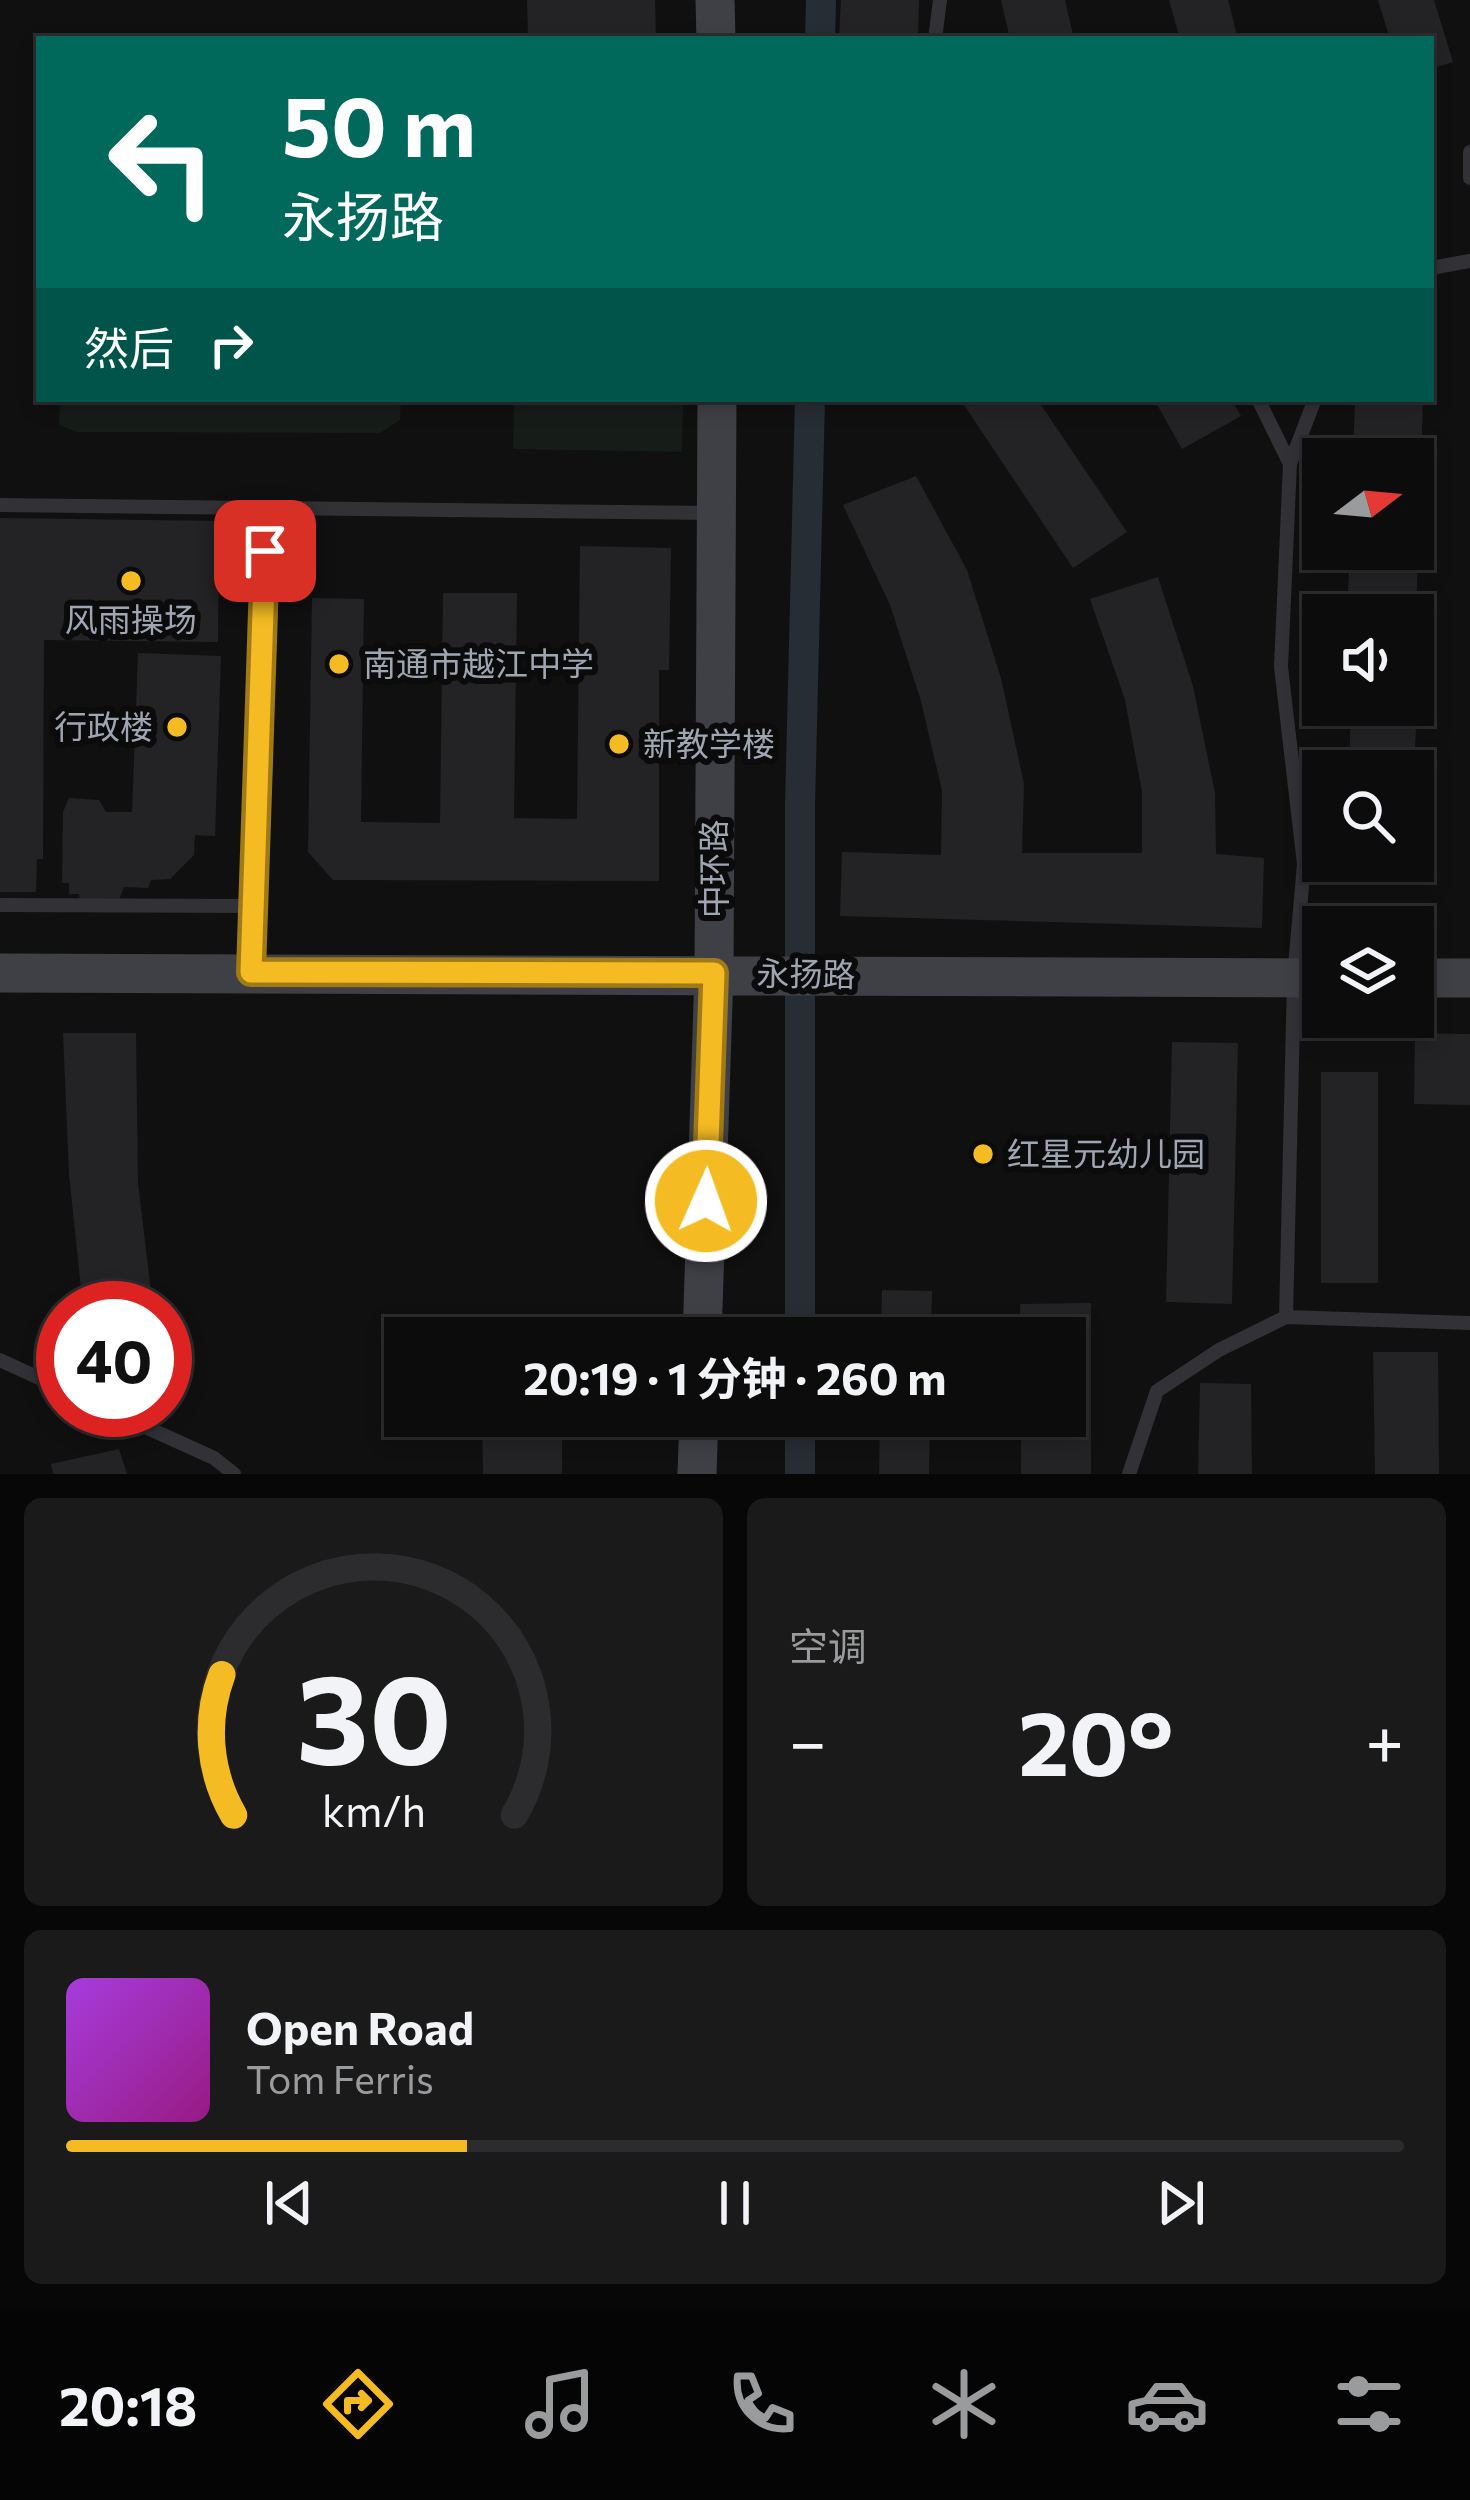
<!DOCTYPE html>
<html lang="zh">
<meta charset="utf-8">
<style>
:root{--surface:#0c0c0d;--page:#1a1a1b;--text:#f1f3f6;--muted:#9a9b9d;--line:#2c2c2e;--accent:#f5bb23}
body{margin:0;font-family:Commissioner,"Noto Sans SC",sans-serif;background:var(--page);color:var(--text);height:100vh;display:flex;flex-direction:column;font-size:45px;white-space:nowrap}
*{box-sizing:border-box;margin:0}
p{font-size:39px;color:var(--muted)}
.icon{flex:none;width:66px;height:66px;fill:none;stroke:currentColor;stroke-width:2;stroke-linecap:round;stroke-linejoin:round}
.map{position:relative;height:1474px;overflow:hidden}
.details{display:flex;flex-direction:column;gap:24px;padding:24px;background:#070707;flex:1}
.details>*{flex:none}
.top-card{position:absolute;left:36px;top:36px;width:1398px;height:366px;border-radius:0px;box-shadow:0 6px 18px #0003,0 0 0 3px var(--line);background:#00695c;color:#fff;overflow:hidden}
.needle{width:78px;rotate:74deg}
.tools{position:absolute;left:1302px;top:438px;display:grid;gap:24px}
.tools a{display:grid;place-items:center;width:132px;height:132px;border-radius:0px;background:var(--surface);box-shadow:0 6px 18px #0003,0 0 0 3px var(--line);font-size:60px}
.speed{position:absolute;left:36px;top:1281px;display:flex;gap:24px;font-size:60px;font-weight:700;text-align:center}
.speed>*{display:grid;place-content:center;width:156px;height:156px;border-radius:50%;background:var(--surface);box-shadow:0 6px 18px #0003,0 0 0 3px var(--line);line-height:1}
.speed .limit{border:18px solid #d22;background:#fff;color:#111}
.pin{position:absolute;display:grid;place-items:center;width:102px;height:102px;color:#fff;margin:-51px;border-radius:24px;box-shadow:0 6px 18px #0006}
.me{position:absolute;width:132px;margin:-66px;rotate:2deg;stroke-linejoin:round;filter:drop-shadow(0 0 9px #0008)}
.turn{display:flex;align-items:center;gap:42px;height:252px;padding:0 48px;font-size:54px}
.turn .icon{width:156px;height:156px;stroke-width:2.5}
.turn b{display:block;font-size:84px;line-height:102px}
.then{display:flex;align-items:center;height:114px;padding:0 48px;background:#0003;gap:24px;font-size:45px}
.big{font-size:90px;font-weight:700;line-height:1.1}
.details .card{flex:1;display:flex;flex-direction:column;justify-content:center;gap:18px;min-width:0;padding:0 42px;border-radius:18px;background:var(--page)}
.details .dial{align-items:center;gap:0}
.dial svg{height:312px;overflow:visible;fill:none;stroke:var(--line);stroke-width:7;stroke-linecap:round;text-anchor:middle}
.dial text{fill:var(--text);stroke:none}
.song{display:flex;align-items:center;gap:36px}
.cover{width:144px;height:144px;border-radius:18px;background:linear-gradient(135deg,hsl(280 70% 55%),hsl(310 70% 35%))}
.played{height:12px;border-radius:6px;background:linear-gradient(90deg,var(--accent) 30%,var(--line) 30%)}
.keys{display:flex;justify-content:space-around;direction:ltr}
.heat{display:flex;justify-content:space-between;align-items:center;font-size:66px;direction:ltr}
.details .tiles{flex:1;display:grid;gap:24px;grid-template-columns:1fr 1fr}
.card:last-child{grid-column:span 2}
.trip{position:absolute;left:384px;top:1317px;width:702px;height:120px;border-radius:0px;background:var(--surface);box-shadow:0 6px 18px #0003,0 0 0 3px var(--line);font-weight:700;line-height:120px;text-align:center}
.dock{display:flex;height:192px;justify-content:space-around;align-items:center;background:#050505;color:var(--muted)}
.dock .icon{width:84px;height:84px}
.dock .current{color:var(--accent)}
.dock b{font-size:54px;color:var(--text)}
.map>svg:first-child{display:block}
</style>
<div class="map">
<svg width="1470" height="1474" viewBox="0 0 1470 1474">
<rect width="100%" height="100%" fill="#101011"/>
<path fill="#161c17" d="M60 399H401L400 420 380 433 77 432 59 425Z
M514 399H683L682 452 513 449Z"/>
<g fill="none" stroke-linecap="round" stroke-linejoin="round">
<path stroke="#262d35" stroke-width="30" d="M820 39 821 0
M800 1338V806L810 399
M800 1474V1416"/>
</g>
<path fill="#232325" d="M527 0H655L656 39H528Z
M841 0H919L918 39H839Z
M1001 0H1065L1074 39H1010Z
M1169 0H1228L1238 39H1180Z
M1378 0H1434L1453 62 1431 69V39H1390Z
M960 399H1037L1127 532 1073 568Z
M1154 399H1231L1241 416 1182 449Z
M1355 399H1423L1416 615H1347L1350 549H1413V459H1353Z
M916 476 967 570 1001 678 1024 784 1022 853H1142V792L1125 700 1090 599 1158 577 1193 686 1215 793 1216 854 1264 858 1262 928 840 916 842 852 941 855 942 791 921 701 890 605 843 505Z
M0 518 219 521 218 642 44 640 43 859H37L36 892H0Z
M580 546 671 548 669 670H659V881L333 880 308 852 312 598 364 599 361 822 440 823 443 593H517L514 818 577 819Z
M138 653 221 656 215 836 195 835 194 855 170 879 151 880 148 888 124 887 118 902 80 900 79 894H69V883H62L63 812 69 798 99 800 106 812H132Z
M1351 705H1417L1414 771H1349Z
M1346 861H1411V868L1346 866Z
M63 1033H136L138 1183 153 1308H83L69 1174Z
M1415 1033 1470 1034V1105L1414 1104Z
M1172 1042 1238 1043 1232 1304 1166 1302Z
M1321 1072H1378V1283H1321Z
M882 1290 932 1291 931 1338H881Z
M1091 1303V1474H1021V1416H1065V1338H1021L1020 1304Z
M1373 1352H1438L1439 1474H1375Z
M1200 1383 1251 1384 1252 1474H1198Z
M482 1416H562V1474H483Z
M880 1416H930L929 1474H879Z
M119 1449 127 1474H53L51 1464Z"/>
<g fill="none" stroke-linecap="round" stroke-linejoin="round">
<path stroke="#313136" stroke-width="14" d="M935 39 940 0
M1470 152V178
M1431 268 1470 261
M1258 399 1290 464 1281 667 1304 864 1294 978 1286 1317
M1290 464 1315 399
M0 505 712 513
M0 905 254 906
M251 972 266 507
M0 1360 63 1389
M108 1410 214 1458 234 1474
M1129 1474 1157 1391 1219 1350 1286 1317 1470 1323"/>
<path stroke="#3f4046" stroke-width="39" d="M715 0 716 39
M0 973 1323 978
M1413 978H1470
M702 1338 714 973 717 399
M697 1474 699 1416"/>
</g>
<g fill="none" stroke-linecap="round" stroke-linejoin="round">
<g stroke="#9f7a17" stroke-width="30">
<path id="route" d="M265 551 251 972 714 973 706 1201"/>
</g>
<use href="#route" stroke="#f5bb23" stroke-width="21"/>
</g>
<g fill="#f5bb23" stroke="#0b0b0c" stroke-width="4.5">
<circle cx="131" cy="581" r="12"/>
<circle cx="339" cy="664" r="12"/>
<circle cx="177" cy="727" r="12"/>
<circle cx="619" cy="744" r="12"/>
<circle cx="983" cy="1154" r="12"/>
</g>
<g text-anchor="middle" stroke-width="12" stroke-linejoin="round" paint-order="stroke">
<g font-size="33" fill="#a0a5b2" stroke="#0b0b0c" text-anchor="start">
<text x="131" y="632" text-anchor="middle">风雨操场</text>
<text x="363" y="676">南通市越江中学</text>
<text x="153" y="739" text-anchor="end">行政楼</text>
<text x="643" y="756">新教学楼</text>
<text x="1007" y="1166">红星元幼儿园</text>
</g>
<g font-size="33" fill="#a0a5b2" stroke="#0b0b0c">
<text transform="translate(714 869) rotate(-90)" y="12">中环路</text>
<text transform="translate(806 974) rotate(1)" y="12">永扬路</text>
</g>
</g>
</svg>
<div class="tools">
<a><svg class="needle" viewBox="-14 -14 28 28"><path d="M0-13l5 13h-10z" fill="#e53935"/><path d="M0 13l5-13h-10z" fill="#9a9b9d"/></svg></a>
<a><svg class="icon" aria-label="sound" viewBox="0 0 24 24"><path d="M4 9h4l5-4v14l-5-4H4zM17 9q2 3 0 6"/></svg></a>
<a><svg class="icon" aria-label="search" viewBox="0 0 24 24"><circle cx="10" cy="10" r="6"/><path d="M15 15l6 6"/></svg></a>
<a><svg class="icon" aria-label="layers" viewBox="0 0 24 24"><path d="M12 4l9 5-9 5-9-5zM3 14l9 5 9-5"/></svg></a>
</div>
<div class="speed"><div class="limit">40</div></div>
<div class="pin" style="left:265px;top:551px;background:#d93025"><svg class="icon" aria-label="arrive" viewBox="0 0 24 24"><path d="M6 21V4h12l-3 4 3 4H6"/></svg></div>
<svg class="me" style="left:706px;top:1201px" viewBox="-20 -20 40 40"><circle r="17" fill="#f5bb23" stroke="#fff" stroke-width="3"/><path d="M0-11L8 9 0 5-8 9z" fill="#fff"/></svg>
<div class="trip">20:19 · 1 分钟 · 260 m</div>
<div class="top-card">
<div class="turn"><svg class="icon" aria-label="left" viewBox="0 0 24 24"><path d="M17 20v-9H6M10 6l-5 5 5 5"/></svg><div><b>50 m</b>永扬路</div></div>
<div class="then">然后<svg class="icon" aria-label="right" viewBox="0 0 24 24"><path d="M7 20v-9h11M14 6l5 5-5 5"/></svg></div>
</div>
</div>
<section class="details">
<div class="tiles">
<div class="card dial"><svg viewBox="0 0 100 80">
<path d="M14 69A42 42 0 1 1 86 69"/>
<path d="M14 69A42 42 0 0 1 11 33" stroke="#f5bb23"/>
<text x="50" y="56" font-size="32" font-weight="700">30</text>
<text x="50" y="72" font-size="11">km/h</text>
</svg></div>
<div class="card"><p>空调</p>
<div class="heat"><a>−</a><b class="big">20°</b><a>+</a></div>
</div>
<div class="card">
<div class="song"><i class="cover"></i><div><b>Open Road</b><p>Tom Ferris</p></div></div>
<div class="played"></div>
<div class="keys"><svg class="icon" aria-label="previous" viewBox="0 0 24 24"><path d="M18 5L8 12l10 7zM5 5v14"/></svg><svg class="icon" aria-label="pause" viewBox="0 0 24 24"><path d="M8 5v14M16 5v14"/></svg><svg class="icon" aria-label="next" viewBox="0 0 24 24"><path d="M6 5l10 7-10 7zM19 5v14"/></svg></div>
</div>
</div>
</section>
<nav class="dock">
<b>20:18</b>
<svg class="icon current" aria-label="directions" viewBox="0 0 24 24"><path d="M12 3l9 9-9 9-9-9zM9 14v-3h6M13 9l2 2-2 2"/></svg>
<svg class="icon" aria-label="music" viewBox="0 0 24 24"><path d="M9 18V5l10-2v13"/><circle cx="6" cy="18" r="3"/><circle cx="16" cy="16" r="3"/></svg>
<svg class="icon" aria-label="phone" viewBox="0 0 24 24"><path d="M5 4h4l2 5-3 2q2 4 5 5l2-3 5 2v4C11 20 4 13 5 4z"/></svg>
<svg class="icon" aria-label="climate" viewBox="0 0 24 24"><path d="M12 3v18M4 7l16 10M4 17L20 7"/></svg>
<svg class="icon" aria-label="car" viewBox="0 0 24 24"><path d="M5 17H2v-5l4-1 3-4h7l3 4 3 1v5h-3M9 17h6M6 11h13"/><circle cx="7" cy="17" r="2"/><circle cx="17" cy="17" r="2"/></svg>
<svg class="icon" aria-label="filters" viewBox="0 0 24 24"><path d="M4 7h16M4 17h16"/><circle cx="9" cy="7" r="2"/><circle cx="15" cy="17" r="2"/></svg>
</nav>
